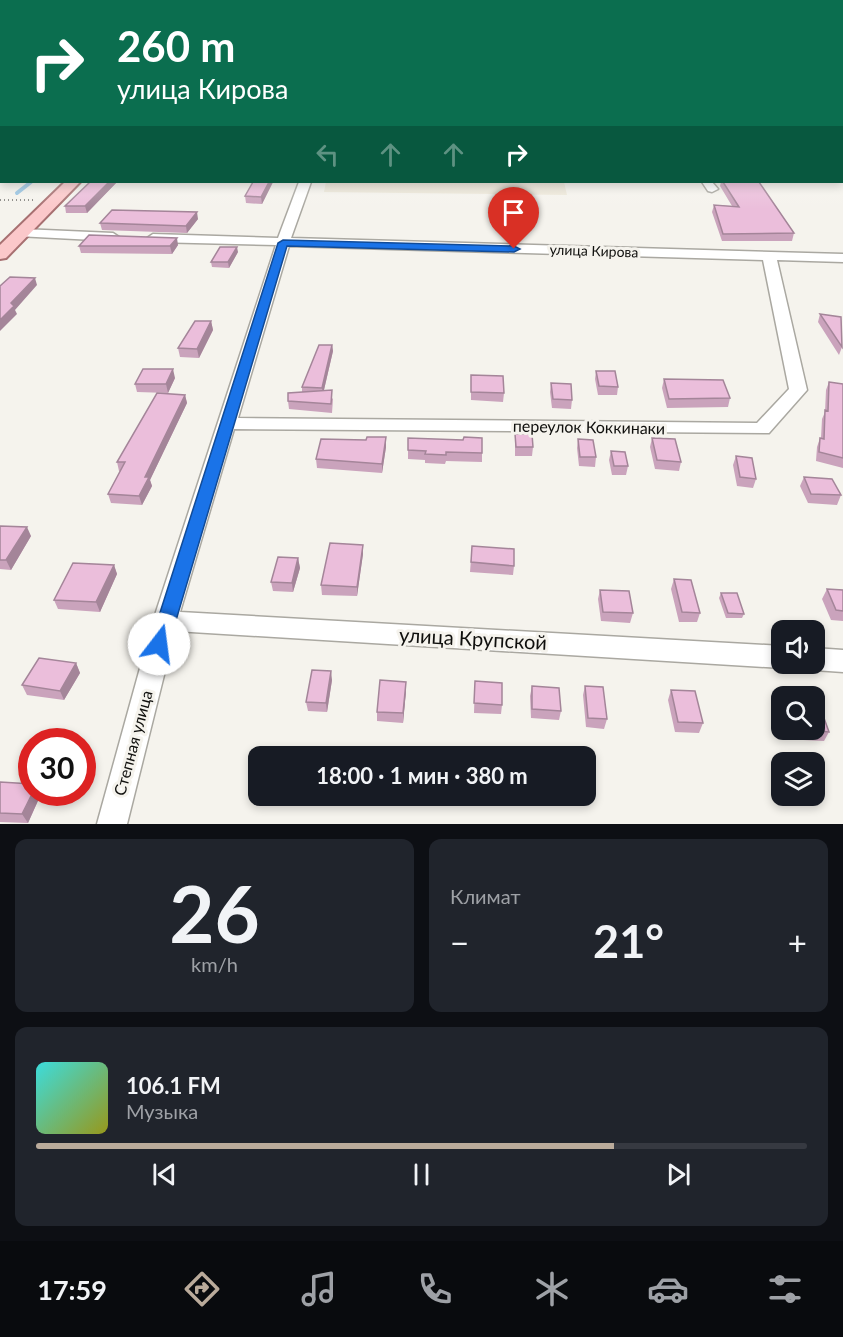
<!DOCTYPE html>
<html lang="ru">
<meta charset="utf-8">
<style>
:root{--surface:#171b24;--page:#20242c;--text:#f1f3f6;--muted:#9ea1a6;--line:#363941;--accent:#baab9b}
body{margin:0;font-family:Lato,sans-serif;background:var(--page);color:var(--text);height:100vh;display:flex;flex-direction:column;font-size:22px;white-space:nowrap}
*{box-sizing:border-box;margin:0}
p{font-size:20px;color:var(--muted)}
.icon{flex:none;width:33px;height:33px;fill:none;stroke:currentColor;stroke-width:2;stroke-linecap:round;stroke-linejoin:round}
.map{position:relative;height:824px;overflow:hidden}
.sheet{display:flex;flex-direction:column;gap:15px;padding:15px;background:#0d0f14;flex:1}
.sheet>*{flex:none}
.banner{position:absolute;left:0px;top:0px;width:843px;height:183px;box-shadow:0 3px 9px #0003;background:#0b6e4f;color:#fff;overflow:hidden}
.tools{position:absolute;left:771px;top:620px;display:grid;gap:12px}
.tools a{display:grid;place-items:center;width:54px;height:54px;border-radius:12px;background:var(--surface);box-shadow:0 3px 9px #0003;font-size:30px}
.speed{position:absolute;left:18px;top:728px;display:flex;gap:12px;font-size:30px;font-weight:700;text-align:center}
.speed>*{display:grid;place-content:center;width:78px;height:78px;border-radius:50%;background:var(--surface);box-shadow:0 3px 9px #0003;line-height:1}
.speed .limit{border:9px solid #d22;background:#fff;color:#111}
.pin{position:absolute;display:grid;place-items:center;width:51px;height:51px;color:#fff;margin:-62px -26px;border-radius:50% 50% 50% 0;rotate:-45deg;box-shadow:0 0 6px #0007}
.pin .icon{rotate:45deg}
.me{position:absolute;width:66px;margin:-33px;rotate:15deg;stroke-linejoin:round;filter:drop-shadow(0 0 4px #0008)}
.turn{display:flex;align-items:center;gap:21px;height:126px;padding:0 18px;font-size:27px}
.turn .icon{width:78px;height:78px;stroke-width:2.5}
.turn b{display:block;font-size:42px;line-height:51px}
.lanes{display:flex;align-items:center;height:57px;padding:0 18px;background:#0003;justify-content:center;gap:30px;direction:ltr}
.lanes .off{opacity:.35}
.big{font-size:45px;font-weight:700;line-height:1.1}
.sheet .tile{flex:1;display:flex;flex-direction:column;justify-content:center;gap:9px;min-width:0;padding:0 21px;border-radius:12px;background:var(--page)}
.sheet .dial{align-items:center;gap:0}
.dial b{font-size:78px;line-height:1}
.song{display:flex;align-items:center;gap:18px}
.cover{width:72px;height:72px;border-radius:9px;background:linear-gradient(135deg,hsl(180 70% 55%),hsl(60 70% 35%))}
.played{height:6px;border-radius:3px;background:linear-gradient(90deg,var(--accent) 75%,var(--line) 75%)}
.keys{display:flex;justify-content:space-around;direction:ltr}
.heat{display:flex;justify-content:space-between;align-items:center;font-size:33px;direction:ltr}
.sheet .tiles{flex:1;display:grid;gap:15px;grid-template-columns:1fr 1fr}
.tile:last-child{grid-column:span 2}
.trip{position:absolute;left:248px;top:746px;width:348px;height:60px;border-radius:12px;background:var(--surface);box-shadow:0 3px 9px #0003;font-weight:700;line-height:60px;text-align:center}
.menu{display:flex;height:96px;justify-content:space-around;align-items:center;background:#090b0e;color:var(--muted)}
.menu .icon{width:42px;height:42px}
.menu .selected{color:var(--accent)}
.menu b{font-size:27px;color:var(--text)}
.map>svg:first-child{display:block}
</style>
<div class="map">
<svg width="843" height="824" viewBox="0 0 843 824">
<rect width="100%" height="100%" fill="#f5f3ed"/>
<path fill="#ede8da" d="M326 182H564L567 195 324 192Z"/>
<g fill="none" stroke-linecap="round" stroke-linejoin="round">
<path stroke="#98c4e2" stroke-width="4" d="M17 193 31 182"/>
<g stroke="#aaa8a1" stroke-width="3">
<path id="minor" d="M299 182H311L291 238 843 254V262L777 260 807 390 769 433 234 429 180 612 782 646V663L791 664 782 668 175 631 127 824H97L153 621 276 245 153 242 147 238 153 234 278 238ZM289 246 763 260 789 389 757 423 238 418Z
M702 182H712L718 189 712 192 708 191Z
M22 229 113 233 119 237 113 241 17 236 16 233Z
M814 648 843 650V672L814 670 805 667 803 663H814Z"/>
</g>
<g stroke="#a77071" stroke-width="4">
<path id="major" d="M65 182H80L6 258 0 259V245Z"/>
</g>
<path stroke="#898884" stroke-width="2" stroke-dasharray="1 3" stroke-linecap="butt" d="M0 200H34"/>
<use href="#minor" fill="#fff" fill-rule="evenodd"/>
<use href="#major" fill="#fbc8ca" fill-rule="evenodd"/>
</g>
<path fill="#caa3bc" d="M842 102 843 103V139H842L843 143V161L842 159Z
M90 182H117L87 213H66L65 206Z
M273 182 262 204 246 203 245 196Z
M721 182H759L794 233 792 241H722L712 212 714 205 732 206 720 186Z
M198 219 187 233 102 230 100 223Z
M178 245 172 254 81 253 79 246Z
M238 252 229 268 212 267 211 262Z
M820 314 842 347 839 355 818 322Z
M211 321 213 330 199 358 180 357 178 348Z
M332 345 333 351 324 390 333 399 332 413 289 409 288 401 302 392V387Z
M596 371 618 387 617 395H598L595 379Z
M471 375 504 393 503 402 471 400Z
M175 378 168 393 137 392 135 384Z
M664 379 730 398 728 407 667 408 662 388Z
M829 382 843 384V468L816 461 817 447 820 438H821L822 419 825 412 826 390Z
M551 383 572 400 571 409 552 408 550 392Z
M185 395 187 403 150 480 152 486 142 505 111 503 108 494 120 471H119L117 462Z
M515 434 533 447 532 456H515Z
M386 437V447L382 473 317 468 316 459Z
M408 438 482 453V462L446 461 445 464 425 463V460L408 459Z
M652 438 681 462 679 471 655 469 650 447Z
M578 439 596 457 595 467 579 466 577 448Z
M611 451 628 466 626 475H612L609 460Z
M736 456 756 479 753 488 737 486 733 465Z
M804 477 841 495 837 505 808 503 800 486Z
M0 526 31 536 11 570 0 569Z
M363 545V554L357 596 322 595 321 585Z
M472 546 514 566 513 575 470 572Z
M298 558 300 568 293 592 273 591 271 582Z
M114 565 117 574 100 612 58 609 54 600Z
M674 579 700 613 697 622H679L671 589Z
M827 589 843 590V621L831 620 822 599Z
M600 590 633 613 630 623 601 621 598 599Z
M721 593 744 614 742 618H726L719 598Z
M76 663 80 673 64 700 27 695 22 685Z
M332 680 327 712 308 711 306 702Z
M475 681 502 705 501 714 474 713Z
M406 682V691L403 723 377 721V712Z
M532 686 561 711 559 720 531 718 530 696Z
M585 686 607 719 604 729 586 727 583 695Z
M671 690 703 723 699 733 675 732 668 700Z
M796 694 816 696 829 732 824 741 803 740 800 729H814V696H795Z
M0 782 32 792H40L41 794 28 823 0 822Z"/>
<path fill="#a48599" d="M109 182H117L87 213 85 206Z
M269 182H273L262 204 261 197Z
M197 212 198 219 187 233 186 226Z
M177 238 178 245 172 254 170 246Z
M237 247 238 252 229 268 228 262Z
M35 278 37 285 15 310 17 314 0 331V320L11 303Z
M211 321 213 330 199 358 197 349Z
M332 345 333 351 323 394 322 388Z
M173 369 175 378 168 393 166 384Z
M185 395 187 403 150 480 152 486 142 505 139 496 145 477Z
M386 437V447L382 473V464Z
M27 527 31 536 11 570 6 560Z
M363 545V554L357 596V587Z
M298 558 300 568 293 592 292 583Z
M114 565 117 574 100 612 96 602Z
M76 663 80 673 64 700 60 691Z
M331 671 332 680 327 712 326 703Z
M406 682V691L403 723V713Z
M33 792H40L41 794 28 823 22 814Z"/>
<path fill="#ebbedb" stroke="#a48599" stroke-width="1.5" d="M842 102 843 103V134L842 135 843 143V153L842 151Z
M90 182H109L85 206H65Z
M253 182H269L261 197 245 196Z
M723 182H759L794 233 723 234 714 205 739 207Z
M112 210 197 212 186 226 100 223Z
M89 235 177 238 170 246H79Z
M220 247H237L228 262H211Z
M10 277 35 278 11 303 14 306 0 320V286Z
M820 314 841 317 842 347Z
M195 321H211L197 349 178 348Z
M319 345H332L322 388 302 387Z
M143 369H173L166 384H135Z
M596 371H615L618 387 599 386Z
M471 375 503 376 504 393 471 392Z
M664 379 723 380 730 398 669 399Z
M829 382 843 384V458L819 452 820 438 824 439 825 410 828 411Z
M551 383 571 384 572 400 553 399Z
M332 390 331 404 288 401V393Z
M157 393 185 395 145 477H149L139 496 108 494 125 462H117Z
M515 434H532L533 447H516Z
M367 437H386L382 464 316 459 321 439 366 440Z
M464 437 482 438V453L446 452V455L425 454 426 451 408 450V438L463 440Z
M652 438 675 439 681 462 657 460Z
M578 439 593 440 596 457H580Z
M611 451 625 452 628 466H614Z
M736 456 752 458 756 479 740 477Z
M804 477 832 479 841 495 811 494Z
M0 526 27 527 6 560H0Z
M330 543 363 545 357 587 321 585Z
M472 546 514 549V566L471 562Z
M278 557 298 558 292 583 271 582Z
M73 563 114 565 96 602 54 600Z
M674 579 691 580 700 613 682 612Z
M827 589 843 590V611L836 610Z
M600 590 629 591 633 613 603 612Z
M721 593H737L744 614 728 613Z
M39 658 76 663 60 691 22 685Z
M312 670 331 671 326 703 306 702Z
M380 680 406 682 403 713 377 712Z
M475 681 502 683V705L474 703Z
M532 686 559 688 561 711 532 709Z
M585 686 603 687 607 719 588 718Z
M671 690 695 691 703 723 678 722Z
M796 694 816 696 829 732 808 730V729H814V696H796Z
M0 782 32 784V792H33L22 814 0 813Z"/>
<linearGradient id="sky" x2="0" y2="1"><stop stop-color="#88bae6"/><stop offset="0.45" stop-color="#fafaf7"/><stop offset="1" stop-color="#fafaf7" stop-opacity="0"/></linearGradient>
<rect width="843" height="209" fill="url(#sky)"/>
<path fill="#1a73e8" stroke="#114b97" stroke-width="1.5" d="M283 240 514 246 520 249 514 252 287 246 169 644 166 649 159 652 153 649 150 644 278 243Z"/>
<g text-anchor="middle" stroke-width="6" stroke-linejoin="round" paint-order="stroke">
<g font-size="14" fill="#0f0f0d" stroke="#f5f3ed">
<text transform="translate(594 251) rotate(2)" y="5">улица Кирова</text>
</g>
<g font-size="16" fill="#0f0f0d" stroke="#f5f3ed">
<text transform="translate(589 427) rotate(1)" y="6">переулок Коккинаки</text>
<text transform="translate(133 743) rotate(-75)" y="6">Степная улица</text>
</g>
<g font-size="20" fill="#0f0f0d" stroke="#f5f3ed">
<text transform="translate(473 639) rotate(3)" y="7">улица Крупской</text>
</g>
</g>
</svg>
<div class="tools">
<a><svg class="icon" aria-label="sound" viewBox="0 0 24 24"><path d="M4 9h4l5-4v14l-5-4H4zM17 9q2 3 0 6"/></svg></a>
<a><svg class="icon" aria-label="search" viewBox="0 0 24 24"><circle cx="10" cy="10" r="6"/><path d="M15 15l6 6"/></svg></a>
<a><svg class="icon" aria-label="layers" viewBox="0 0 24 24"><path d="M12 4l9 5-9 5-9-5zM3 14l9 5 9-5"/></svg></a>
</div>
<div class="speed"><div class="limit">30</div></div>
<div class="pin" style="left:514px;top:249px;background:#d93025"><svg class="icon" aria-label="arrive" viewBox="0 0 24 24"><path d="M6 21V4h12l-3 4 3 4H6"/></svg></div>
<svg class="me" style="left:159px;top:644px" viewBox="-20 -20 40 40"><circle r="19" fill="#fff"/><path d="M0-13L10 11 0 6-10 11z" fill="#1a73e8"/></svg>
<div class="trip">18:00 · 1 мин · 380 m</div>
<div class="banner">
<div class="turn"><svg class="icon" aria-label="right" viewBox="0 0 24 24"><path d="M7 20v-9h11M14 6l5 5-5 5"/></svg><div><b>260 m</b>улица Кирова</div></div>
<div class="lanes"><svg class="icon off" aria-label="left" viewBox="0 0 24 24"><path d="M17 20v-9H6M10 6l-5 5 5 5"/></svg><svg class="icon off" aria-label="ahead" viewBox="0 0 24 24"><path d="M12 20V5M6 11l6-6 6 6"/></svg><svg class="icon off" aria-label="ahead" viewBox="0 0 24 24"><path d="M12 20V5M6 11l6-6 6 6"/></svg><svg class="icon" aria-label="right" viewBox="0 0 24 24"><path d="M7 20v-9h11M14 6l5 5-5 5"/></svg></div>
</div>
</div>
<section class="sheet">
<div class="tiles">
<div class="tile dial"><b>26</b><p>km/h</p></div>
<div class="tile"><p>Климат</p>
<div class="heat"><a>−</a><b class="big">21°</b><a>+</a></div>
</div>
<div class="tile">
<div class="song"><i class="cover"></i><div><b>106.1 FM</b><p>Музыка</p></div></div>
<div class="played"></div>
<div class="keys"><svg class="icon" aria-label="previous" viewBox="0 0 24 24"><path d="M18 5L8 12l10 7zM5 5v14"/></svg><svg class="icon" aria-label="pause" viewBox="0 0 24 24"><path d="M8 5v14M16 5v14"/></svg><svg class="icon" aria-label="next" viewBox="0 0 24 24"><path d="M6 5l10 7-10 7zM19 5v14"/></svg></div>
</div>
</div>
</section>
<nav class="menu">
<b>17:59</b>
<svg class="icon selected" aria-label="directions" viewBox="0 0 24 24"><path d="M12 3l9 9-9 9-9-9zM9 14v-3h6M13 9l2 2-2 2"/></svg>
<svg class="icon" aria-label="music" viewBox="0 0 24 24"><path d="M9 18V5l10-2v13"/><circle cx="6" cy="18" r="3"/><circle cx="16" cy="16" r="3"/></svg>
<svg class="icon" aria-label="phone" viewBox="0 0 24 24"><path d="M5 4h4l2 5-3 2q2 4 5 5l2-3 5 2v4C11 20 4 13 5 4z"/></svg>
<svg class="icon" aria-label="climate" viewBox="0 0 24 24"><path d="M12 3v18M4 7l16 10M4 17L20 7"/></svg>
<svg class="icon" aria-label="car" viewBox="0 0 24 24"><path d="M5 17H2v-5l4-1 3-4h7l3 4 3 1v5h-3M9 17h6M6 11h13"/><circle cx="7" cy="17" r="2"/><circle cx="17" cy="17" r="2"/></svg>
<svg class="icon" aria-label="filters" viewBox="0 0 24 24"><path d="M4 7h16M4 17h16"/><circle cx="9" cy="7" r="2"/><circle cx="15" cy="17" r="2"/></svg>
</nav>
